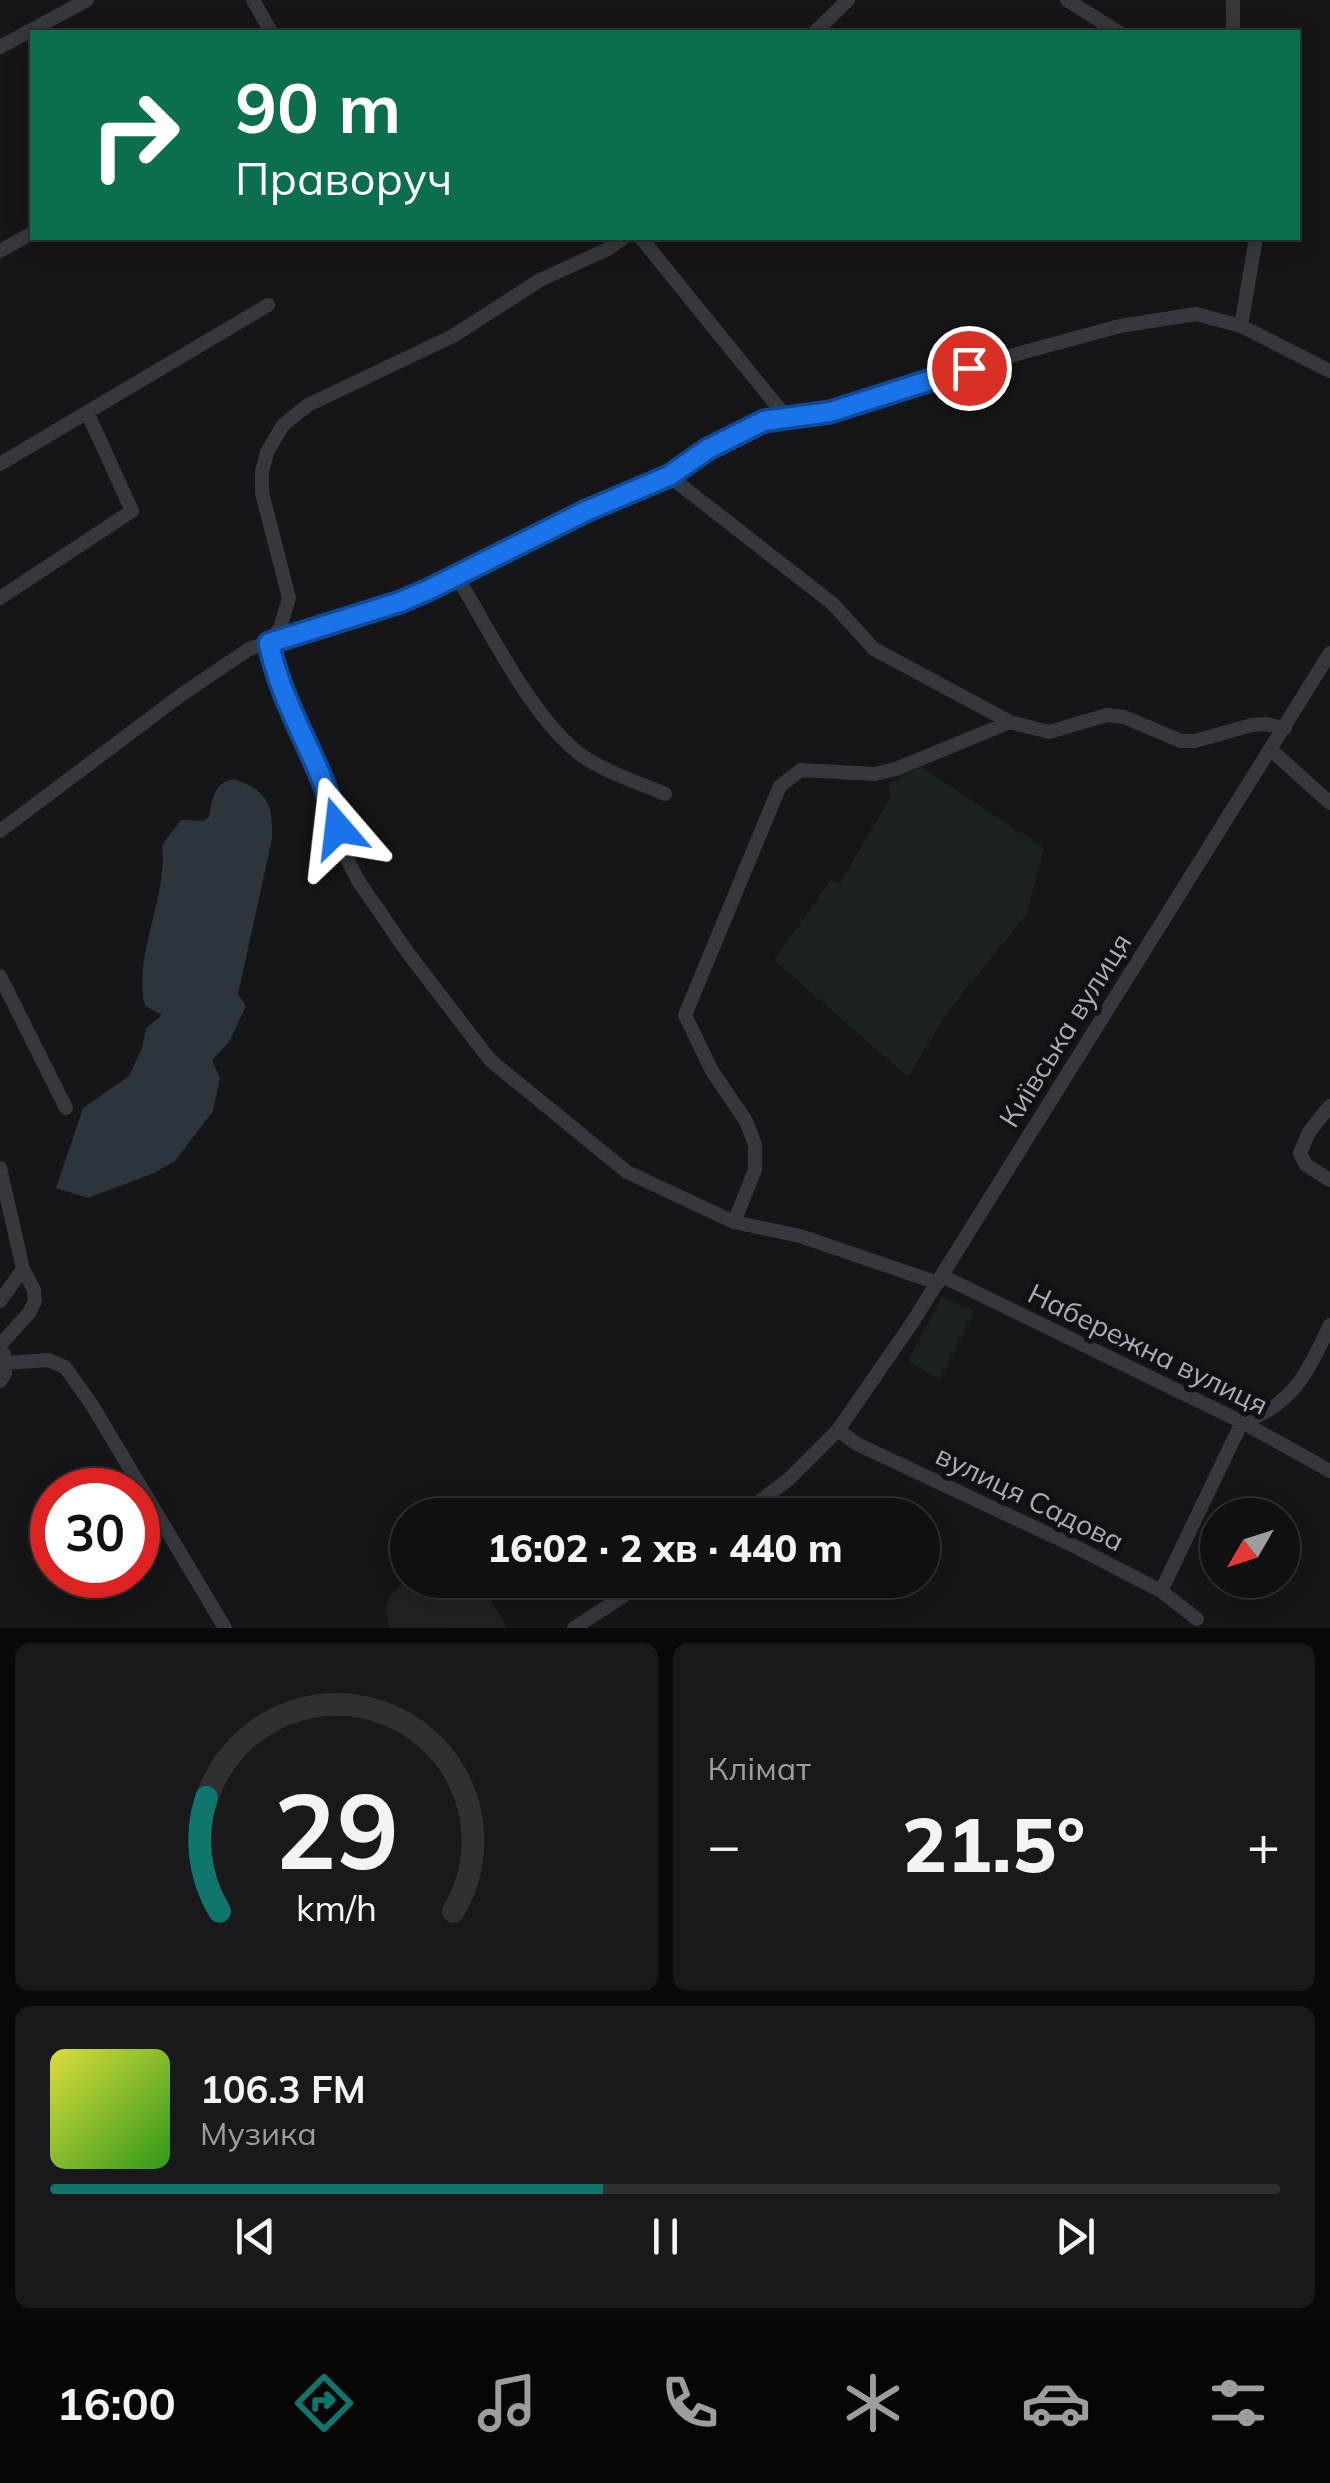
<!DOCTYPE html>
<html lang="uk">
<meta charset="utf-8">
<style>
:root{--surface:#101012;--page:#19191b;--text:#f1f3f6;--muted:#9c9d9f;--line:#303032;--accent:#0f766e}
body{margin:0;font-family:Mulish,sans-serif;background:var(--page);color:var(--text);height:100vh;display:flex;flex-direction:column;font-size:38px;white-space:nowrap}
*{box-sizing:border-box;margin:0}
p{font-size:32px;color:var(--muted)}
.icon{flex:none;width:55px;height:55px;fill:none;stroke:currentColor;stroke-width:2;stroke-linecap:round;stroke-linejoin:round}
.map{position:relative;height:1628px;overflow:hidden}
.side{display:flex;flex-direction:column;gap:15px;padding:15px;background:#09090a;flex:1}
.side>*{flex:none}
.banner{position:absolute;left:30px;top:30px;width:1270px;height:210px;border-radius:0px;box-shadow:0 5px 25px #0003,0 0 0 2px var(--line);background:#0b6e4f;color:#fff;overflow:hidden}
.needle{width:65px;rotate:231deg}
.buttons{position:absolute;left:1200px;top:1498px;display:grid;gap:20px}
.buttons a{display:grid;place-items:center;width:100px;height:100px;border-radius:50%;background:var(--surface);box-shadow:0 5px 25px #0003,0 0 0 2px var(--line);font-size:50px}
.speed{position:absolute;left:30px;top:1468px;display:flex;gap:20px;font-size:50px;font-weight:700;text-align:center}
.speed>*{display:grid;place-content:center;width:130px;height:130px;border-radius:50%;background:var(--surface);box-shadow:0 5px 25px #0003,0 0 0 2px var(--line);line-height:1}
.speed .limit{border:15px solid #d22;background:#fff;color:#111}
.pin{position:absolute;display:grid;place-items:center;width:85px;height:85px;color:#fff;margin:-42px;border:5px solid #fff;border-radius:50%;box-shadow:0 2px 10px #0007}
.me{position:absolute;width:110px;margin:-55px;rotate:343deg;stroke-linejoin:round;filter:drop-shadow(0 0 8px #0008)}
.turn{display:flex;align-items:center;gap:35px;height:210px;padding:0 40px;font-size:45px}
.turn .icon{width:130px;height:130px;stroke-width:2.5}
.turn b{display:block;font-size:70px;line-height:85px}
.big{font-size:75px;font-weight:800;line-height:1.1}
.side .card{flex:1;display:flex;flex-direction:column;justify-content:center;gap:15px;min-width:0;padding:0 35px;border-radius:15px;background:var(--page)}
.side .dial{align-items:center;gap:0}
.dial svg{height:260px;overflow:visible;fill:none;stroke:var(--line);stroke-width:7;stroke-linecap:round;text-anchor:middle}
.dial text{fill:var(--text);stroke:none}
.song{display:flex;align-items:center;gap:30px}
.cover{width:120px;height:120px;border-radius:15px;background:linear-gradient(135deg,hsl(60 70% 55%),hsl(110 70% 35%))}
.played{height:10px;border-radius:5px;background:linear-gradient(90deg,var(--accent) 45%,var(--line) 45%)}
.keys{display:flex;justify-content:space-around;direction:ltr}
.heat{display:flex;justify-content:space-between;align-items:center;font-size:55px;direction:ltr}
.side .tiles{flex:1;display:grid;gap:15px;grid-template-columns:1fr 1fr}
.card:last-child{grid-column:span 2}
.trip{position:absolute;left:390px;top:1498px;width:550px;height:100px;border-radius:50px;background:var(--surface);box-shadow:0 5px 25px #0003,0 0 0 2px var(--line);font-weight:800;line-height:100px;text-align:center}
.tabs{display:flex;height:160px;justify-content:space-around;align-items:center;background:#060607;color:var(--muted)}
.tabs .icon{width:70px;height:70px}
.tabs .on{color:var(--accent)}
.tabs b{font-size:45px;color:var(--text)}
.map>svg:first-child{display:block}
</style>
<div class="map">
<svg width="1330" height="1628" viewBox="0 0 1330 1628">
<rect width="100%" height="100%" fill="#161618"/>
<path fill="#222225" d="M407 1578 479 1580 507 1628H390L385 1609 390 1597Z"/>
<path fill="#1c231d" d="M921 767 1044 848 1027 914 949 1010 908 1077 774 960 831 880 840 883 890 798 889 783Z
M942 1297 974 1311 940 1379 908 1361Z"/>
<path fill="#2c353c" d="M234 779C268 791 273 804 272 839L238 994 246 1006 229 1042 212 1060 220 1078 213 1111 175 1161 154 1173 88 1198 56 1188 83 1108 129 1076 142 1048 146 1028 162 1015 145 1006C132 957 169 895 162 845L181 820 203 821 209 817C213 798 213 783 234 779Z"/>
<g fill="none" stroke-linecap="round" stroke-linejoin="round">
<path stroke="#37383d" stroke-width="14" d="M253 0 271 32
M1067 0 1118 32
M815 32 848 0
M1233 32V0
M0 47 87 0
M641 238 786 417
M0 251 32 233
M1241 326 1256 238
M0 464 268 305
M669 476 833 604 874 649 1010 722 1049 732 1107 715 1124 717 1181 741H1195L1252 725 1266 724 1285 728
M457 577C489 629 536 727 587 759 610 774 640 783 665 794
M0 598 132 511 87 412
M269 642 280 628 289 598 262 493V472L267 452 283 425 308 405 453 336 540 280 608 249 623 238
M269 643 276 680 313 753 331 800 345 855 359 882 408 953 490 1060 627 1172 734 1222 800 1236 938 1283
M1270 749 1330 803
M0 831 181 695 249 649 400 602 587 511 669 476 708 449 765 421 830 412 969 367 1120 326 1196 314 1241 326 1330 371
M0 976 66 1108
M1330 1106 1309 1132 1300 1153 1306 1165 1330 1180
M0 1168 23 1269 34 1290 35 1301 29 1313 0 1345
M734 1222 755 1170V1145L746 1121 712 1071 685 1015 780 786 801 770 875 774 896 769 1010 722
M942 1276 1242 1422 1330 1471
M0 1301 23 1269
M6 1363 48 1360 65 1367 92 1405 225 1628
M0 1381 5 1373 4 1354
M1242 1422C1294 1405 1308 1371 1330 1325
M838 1430 857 1444 1074 1546 1161 1591 1197 1619
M742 1515 789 1479 838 1430 912 1323 1330 653
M1161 1591 1242 1422
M574 1628 648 1580"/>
</g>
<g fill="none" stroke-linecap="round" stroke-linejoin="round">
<g stroke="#114b97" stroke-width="25">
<path id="route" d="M338 828C322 761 282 709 269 643L400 602 428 590 586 511 669 476 708 449 764 421 830 412 969 368"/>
</g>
<use href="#route" stroke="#1a73e8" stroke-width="18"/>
</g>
<g text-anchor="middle" stroke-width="10" stroke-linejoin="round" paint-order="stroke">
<g font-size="28" fill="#a8adb8" stroke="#111113">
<text transform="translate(1065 1030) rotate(-58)" y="10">Київська вулиця</text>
<text transform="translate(1148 1349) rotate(26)" y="10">Набережна вулиця</text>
<text transform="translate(1030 1498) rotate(26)" y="10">вулиця Садова</text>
</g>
</g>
</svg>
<div class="buttons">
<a><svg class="needle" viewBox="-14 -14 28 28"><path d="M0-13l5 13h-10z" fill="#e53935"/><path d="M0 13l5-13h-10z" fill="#9c9d9f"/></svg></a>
</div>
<div class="speed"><div class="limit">30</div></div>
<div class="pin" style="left:969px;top:368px;background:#d93025"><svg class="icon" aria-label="arrive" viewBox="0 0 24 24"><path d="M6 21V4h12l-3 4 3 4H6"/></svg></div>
<svg class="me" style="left:338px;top:828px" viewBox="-20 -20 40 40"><path d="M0-17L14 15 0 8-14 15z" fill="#1a73e8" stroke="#fff" stroke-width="4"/></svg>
<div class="trip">16:02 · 2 хв · 440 m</div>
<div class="banner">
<div class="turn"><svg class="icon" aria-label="right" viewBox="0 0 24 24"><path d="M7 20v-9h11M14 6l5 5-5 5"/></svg><div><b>90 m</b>Праворуч</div></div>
</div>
</div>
<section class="side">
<div class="tiles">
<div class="card dial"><svg viewBox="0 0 100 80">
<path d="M14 69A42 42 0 1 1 86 69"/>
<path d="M14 69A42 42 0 0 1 10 34" stroke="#0f766e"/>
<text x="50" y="56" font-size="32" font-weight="700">29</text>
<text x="50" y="72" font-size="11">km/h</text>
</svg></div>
<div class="card"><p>Клімат</p>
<div class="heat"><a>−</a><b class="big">21.5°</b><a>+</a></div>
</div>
<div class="card">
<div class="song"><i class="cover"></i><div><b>106.3 FM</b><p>Музика</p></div></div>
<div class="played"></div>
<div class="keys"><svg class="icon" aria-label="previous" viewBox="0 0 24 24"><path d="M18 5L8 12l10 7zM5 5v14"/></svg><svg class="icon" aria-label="pause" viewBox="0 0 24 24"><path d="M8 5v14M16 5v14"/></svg><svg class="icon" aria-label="next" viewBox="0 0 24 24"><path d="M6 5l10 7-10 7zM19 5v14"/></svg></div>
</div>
</div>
</section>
<nav class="tabs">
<b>16:00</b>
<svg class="icon on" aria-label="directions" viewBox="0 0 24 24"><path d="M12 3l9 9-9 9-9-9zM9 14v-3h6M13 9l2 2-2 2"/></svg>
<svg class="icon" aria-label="music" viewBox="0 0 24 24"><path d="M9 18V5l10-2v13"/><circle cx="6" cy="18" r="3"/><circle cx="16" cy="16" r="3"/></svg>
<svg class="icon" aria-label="phone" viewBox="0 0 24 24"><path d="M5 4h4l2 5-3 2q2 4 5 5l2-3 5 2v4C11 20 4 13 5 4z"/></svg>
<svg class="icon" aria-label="climate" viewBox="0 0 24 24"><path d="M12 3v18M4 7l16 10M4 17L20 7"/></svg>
<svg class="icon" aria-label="car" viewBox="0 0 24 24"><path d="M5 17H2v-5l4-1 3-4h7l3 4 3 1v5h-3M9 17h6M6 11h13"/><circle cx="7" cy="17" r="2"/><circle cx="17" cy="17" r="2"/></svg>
<svg class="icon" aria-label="filters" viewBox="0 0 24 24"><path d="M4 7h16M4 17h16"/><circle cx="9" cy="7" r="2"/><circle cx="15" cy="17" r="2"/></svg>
</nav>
